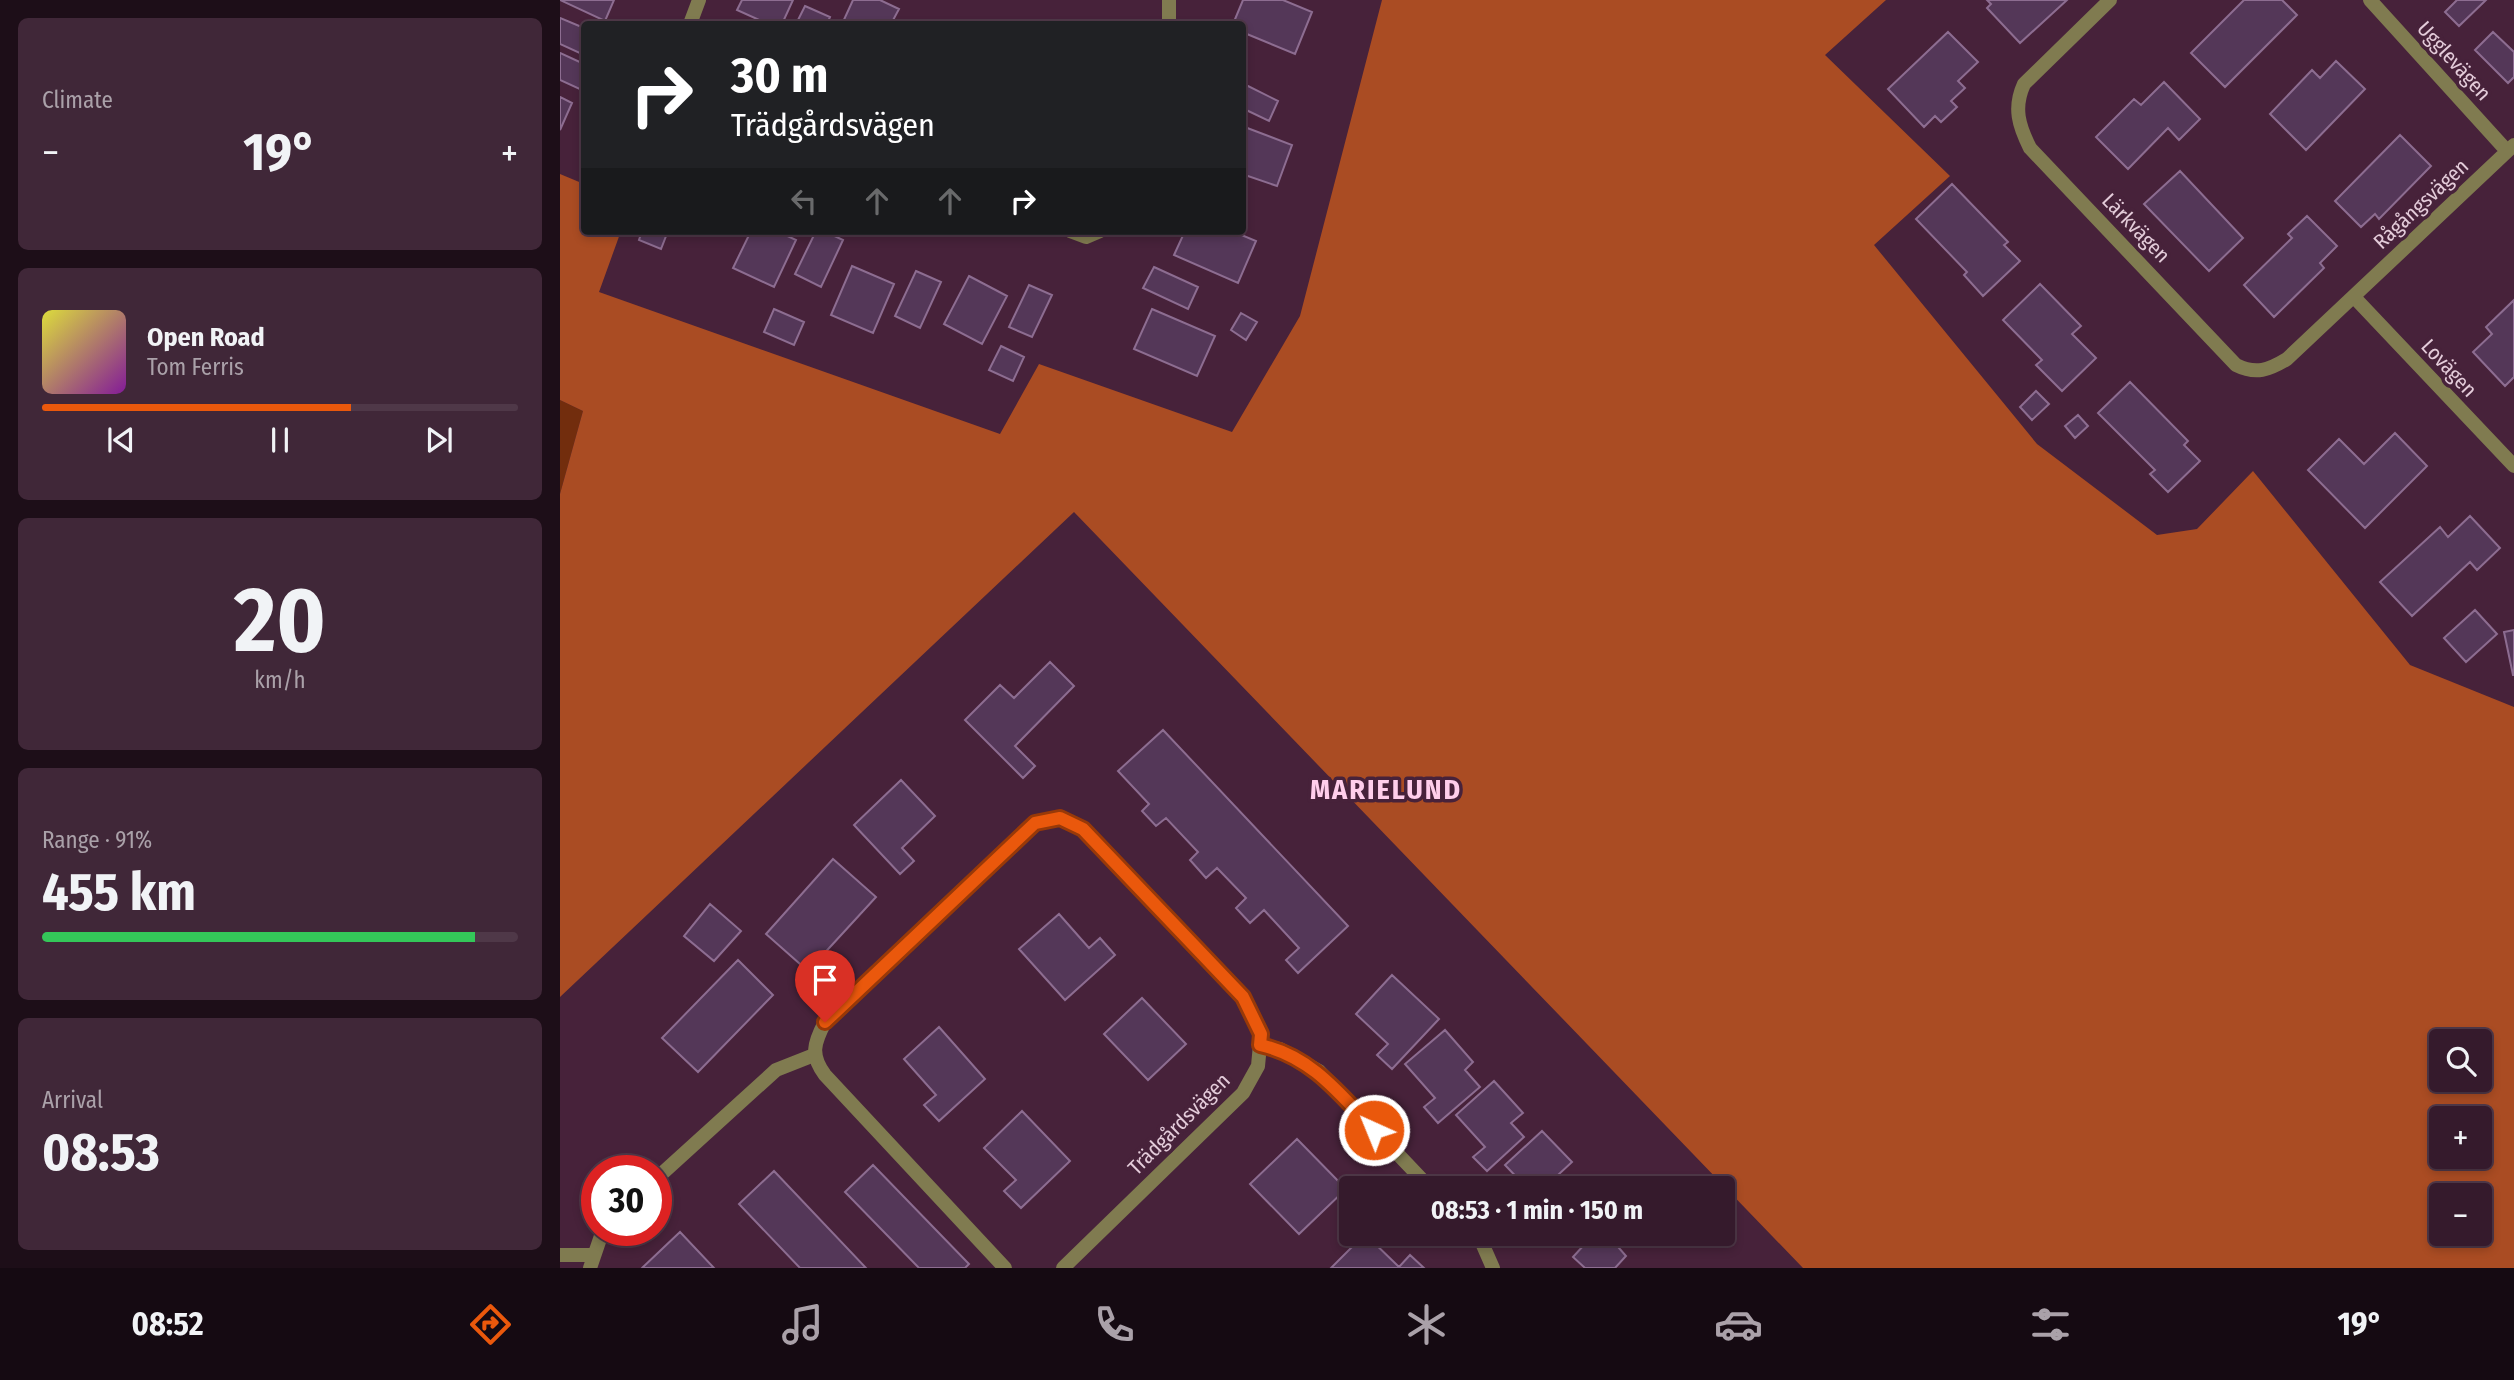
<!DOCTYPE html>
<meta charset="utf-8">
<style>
:root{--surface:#351a2c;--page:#402738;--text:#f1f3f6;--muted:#aaa1a9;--line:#4f3848;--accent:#ea580c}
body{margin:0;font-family:"Fira Sans Condensed",sans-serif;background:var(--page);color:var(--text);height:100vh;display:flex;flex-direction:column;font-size:26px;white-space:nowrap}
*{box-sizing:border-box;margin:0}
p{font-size:23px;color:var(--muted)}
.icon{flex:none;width:38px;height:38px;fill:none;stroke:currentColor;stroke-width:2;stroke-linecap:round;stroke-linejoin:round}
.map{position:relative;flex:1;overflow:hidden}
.sheet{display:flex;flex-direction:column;gap:18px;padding:18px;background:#1d0e18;width:560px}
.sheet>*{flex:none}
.guide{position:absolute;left:21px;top:21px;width:665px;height:214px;border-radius:7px;box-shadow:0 4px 10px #0003,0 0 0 2px var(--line);background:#202124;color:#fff;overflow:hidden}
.tools{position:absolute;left:1869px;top:1029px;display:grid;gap:14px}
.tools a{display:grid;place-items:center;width:63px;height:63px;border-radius:7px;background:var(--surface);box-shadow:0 4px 10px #0003,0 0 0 2px var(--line);font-size:35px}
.speed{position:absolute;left:21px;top:1155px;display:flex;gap:14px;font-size:35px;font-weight:700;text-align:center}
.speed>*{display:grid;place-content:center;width:91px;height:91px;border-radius:50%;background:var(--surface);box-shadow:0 4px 10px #0003,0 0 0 2px var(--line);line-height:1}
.speed .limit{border:10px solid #d22;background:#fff;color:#111}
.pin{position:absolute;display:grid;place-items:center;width:60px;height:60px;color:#fff;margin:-72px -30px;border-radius:50% 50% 50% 0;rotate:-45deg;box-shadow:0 0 7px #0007}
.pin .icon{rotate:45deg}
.me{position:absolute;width:77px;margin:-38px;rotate:316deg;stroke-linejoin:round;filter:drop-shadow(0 0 5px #0008)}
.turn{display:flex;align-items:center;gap:24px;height:147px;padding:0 35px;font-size:32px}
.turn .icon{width:91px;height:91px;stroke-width:2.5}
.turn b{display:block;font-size:49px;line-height:60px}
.lanes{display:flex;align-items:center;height:66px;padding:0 35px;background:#0003;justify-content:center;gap:35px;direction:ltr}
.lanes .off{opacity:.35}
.big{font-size:52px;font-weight:700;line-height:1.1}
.sheet .tile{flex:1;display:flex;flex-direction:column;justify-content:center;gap:10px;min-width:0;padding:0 24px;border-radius:10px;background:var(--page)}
.sheet .dial{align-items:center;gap:0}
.dial b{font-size:91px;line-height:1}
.song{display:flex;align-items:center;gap:21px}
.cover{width:84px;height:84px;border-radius:10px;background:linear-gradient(135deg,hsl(60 70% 55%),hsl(290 70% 35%))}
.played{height:7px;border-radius:4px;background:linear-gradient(90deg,var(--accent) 65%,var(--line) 65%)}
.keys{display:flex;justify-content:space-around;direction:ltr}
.heat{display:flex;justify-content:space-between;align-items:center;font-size:38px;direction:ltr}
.charge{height:10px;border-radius:5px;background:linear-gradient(90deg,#34c759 91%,var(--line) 0)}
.trip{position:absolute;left:779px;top:1176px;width:396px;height:70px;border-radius:7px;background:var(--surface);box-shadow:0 4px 10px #0003,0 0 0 2px var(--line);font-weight:700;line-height:70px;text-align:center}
.tab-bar{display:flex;height:112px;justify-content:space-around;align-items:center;background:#150a12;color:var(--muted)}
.tab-bar .icon{width:49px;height:49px}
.tab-bar .selected{color:var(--accent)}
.tab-bar b{font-size:32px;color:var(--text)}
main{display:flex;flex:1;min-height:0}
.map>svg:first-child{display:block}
</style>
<main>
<section class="sheet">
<div class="tile"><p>Climate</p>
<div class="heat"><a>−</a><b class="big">19°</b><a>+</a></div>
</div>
<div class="tile">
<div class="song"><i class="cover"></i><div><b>Open Road</b><p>Tom Ferris</p></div></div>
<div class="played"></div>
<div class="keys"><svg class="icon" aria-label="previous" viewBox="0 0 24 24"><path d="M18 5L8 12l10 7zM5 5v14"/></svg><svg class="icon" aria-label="pause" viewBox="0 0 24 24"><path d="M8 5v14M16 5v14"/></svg><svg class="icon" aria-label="next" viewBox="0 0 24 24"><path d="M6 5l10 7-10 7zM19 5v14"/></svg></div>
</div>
<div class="tile dial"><b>20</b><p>km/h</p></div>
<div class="tile"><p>Range · 91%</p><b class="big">455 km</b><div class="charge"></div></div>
<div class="tile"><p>Arrival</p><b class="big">08:53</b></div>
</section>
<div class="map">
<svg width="1954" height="1268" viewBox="0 0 1954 1268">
<rect width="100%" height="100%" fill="#47223a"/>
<path fill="#722d0d" d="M0 400 23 411 0 494Z"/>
<path fill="#aa4c23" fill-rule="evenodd" d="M822 0H1326L1265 55 1390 176 1314 245 1477 444 1597 535 1637 529 1693 471 1850 665 1954 707V1268H1243L514 512 0 997V494L23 411 0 400V174L24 184V231H61L39 292 440 434 479 364 672 432 740 316ZM1881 1041H1920V1080H1881ZM1881 1118H1920V1157H1881ZM1881 1195H1920V1234H1881Z"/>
<path fill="#543758" stroke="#8d6d91" stroke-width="2" d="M0 0H54L45 21Z
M182 0H233L222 24H208L177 10Z
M293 0H320L339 9 331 24H282Z
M683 0H723L752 12 735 54 682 32V24H673Z
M1427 0H1507L1460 43 1427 8 1431 4Z
M1684 0H1722L1737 15 1665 87 1631 53Z
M1897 0H1926L1899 26 1885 12Z
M245 6 270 17 267 24H236Z
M0 18 24 28V55L0 44Z
M1388 32 1418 62 1398 81 1405 88 1391 101 1397 107 1381 122 1375 116 1364 127 1328 89Z
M1933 32 1954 52V77L1948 83 1915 50Z
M0 53 24 64V91L0 80Z
M1776 61 1805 89 1746 150 1710 114 1752 70 1760 78Z
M1604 82 1640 119 1619 140 1608 128 1568 169 1536 137 1574 99 1581 105Z
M682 83 718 101 709 121 682 108Z
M0 97 12 103 0 130Z
M682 126 732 145 717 186 682 174Z
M1840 135 1871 166 1819 219 1815 214 1801 227 1775 201Z
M1620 171 1683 238 1649 271 1584 204Z
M1392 184 1448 242 1444 245 1460 261 1423 296 1404 275 1407 272 1356 219Z
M1747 216 1777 246 1760 263 1764 268 1714 317 1684 285 1732 238 1728 234Z
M82 231H108L101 249 79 240Z
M191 231H217L236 240 214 287 173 268Z
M256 231H264L283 240 261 287 235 274Z
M625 231H672L696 241 678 283 614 255Z
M292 266 334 284 313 333 271 315Z
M594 267 638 287 628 309 583 288Z
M356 271 381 282 360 328 335 316Z
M409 276 447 296 422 344 384 324Z
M1480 284 1521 326 1512 334 1536 358 1502 391 1476 365 1482 360 1443 320Z
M469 285 492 295 472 337 449 327Z
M1954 300V377L1945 386 1913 352 1932 334 1926 327Z
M214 309 244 322 234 345 204 332Z
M592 309 655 336 637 376 574 349Z
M681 313 697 322 686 340 671 330Z
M441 346 464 357 453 381 429 370Z
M1570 382 1628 441 1624 445 1640 461 1608 492 1590 474 1595 470 1538 413Z
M1476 391 1489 404 1472 420 1460 407Z
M1518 415 1528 426 1515 438 1505 426Z
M1835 433 1867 466 1805 528 1748 470 1779 439 1804 464Z
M1910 516 1940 548 1917 570 1910 562 1852 616 1820 582 1880 527 1888 537Z
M1915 610 1937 634 1906 662 1884 638Z
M1954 630V675H1953L1944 632Z
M490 662 514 686 455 746 475 766 463 778 405 720 440 685 454 698Z
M603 730 788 926 738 973 726 960 739 948 704 910 690 923 676 908 686 898 657 868 646 878 630 860 638 852 606 818 596 826 582 811 589 804 558 771Z
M341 780 375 816 342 848 354 861 340 874 294 825Z
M273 859 316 897 248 971 206 934Z
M150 904 181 931 154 961 124 936Z
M499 914 529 948 540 938 555 955 505 1000 459 949Z
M178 960 213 995 138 1072 102 1038Z
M832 975 879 1019 832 1069 817 1055 828 1044 796 1014Z
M582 998 626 1044 588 1080 544 1034Z
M379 1027 425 1079 379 1121 364 1105 376 1095 344 1059Z
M885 1030 913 1062 905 1070 920 1087 878 1123 864 1107 875 1098 845 1064Z
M934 1081 963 1113 951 1123 964 1137 927 1171 913 1157 925 1147 896 1115Z
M462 1111 510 1161 461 1208 444 1191 456 1180 424 1148Z
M982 1131 1012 1162 984 1188H967L945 1165Z
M737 1139 786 1189 739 1234 690 1184Z
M313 1165 409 1264 405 1268H359L285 1192Z
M214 1171 306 1268H240L179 1204Z
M1030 1176 1043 1188H1018Z
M120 1232 154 1268H82Z
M805 1234 839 1267 850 1255 864 1268H771Z
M1012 1234H1073L1059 1248 1066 1256 1055 1268H1025L1013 1257 1024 1245Z"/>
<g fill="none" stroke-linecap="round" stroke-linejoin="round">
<path stroke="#807b50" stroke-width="14" d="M96 1179 216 1070 254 1055
M0 1255H34
M30 1268 43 1230"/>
<path stroke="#807b50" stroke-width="14" d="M1550 0 1464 84C1453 108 1459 126 1470 148L1676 365C1696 375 1709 370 1727 359L1954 145
M1810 0 1947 151
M130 24 139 0
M609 24V0
M510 231 526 237 540 231
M1794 297 1954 466
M700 1045 720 1049 759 1071 870 1188
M913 1234 922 1243 933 1268
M445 1268 265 1075C250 1055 254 1043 265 1022L475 823 500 818 523 829 683 997 701 1034 698 1066 683 1093 503 1268"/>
</g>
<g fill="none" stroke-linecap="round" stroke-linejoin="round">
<g stroke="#983908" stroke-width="18">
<path id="route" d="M265 1022 475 823 500 818 523 829 683 997 701 1034 700 1045C751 1056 780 1094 814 1130"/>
</g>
<use href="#route" stroke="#ea580c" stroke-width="12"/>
</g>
<g text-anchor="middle" stroke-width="7" stroke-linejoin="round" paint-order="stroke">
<g font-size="21" fill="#e4ccda" stroke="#47223a">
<text transform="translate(1894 61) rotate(48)" y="7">Ugglevägen</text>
<text transform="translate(1861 204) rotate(-43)" y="7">Rågångsvägen</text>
<text transform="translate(1576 228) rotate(46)" y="7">Lärkvägen</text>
<text transform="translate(1889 368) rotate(47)" y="7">Lovägen</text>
<text transform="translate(619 1124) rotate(-45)" y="7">Trädgårdsvägen</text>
</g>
<g font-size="28" font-weight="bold" letter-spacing="2" fill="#ffceeb" stroke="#47223a">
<text x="826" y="799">MARIELUND</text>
</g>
</g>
</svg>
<div class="tools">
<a><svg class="icon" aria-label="search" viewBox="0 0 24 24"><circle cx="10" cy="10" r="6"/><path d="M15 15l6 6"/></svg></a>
<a>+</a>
<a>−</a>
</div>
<div class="speed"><div class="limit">30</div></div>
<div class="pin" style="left:265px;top:1022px;background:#d93025"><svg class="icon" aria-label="arrive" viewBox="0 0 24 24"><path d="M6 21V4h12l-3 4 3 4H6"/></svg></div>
<svg class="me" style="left:814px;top:1130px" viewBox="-20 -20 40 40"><circle r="17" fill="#ea580c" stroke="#fff" stroke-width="3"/><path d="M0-11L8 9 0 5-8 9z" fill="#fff"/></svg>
<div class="trip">08:53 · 1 min · 150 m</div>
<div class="guide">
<div class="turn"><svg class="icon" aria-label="right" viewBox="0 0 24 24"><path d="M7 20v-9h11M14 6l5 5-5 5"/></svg><div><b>30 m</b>Trädgårdsvägen</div></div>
<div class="lanes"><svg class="icon off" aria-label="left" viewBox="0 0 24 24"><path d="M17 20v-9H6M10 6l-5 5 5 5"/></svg><svg class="icon off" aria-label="ahead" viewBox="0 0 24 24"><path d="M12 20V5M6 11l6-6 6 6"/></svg><svg class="icon off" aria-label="ahead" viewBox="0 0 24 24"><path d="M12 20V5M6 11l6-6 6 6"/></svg><svg class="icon" aria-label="right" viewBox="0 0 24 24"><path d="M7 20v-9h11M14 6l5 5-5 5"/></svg></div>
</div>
</div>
</main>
<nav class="tab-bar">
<b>08:52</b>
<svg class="icon selected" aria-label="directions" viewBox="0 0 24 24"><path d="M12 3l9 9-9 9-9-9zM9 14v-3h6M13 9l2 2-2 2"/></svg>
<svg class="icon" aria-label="music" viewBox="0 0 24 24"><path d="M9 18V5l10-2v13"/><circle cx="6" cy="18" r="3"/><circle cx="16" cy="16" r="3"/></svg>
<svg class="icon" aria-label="phone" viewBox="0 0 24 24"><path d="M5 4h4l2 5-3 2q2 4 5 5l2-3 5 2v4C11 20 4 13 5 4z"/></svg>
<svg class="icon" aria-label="climate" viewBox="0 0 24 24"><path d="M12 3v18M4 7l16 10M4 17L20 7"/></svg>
<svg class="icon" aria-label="car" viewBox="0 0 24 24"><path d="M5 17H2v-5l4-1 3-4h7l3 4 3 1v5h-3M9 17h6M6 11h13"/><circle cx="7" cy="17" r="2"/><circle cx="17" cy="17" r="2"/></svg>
<svg class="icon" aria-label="filters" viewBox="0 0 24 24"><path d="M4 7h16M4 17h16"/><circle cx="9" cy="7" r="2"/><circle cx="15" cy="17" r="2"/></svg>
<b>19°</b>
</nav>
